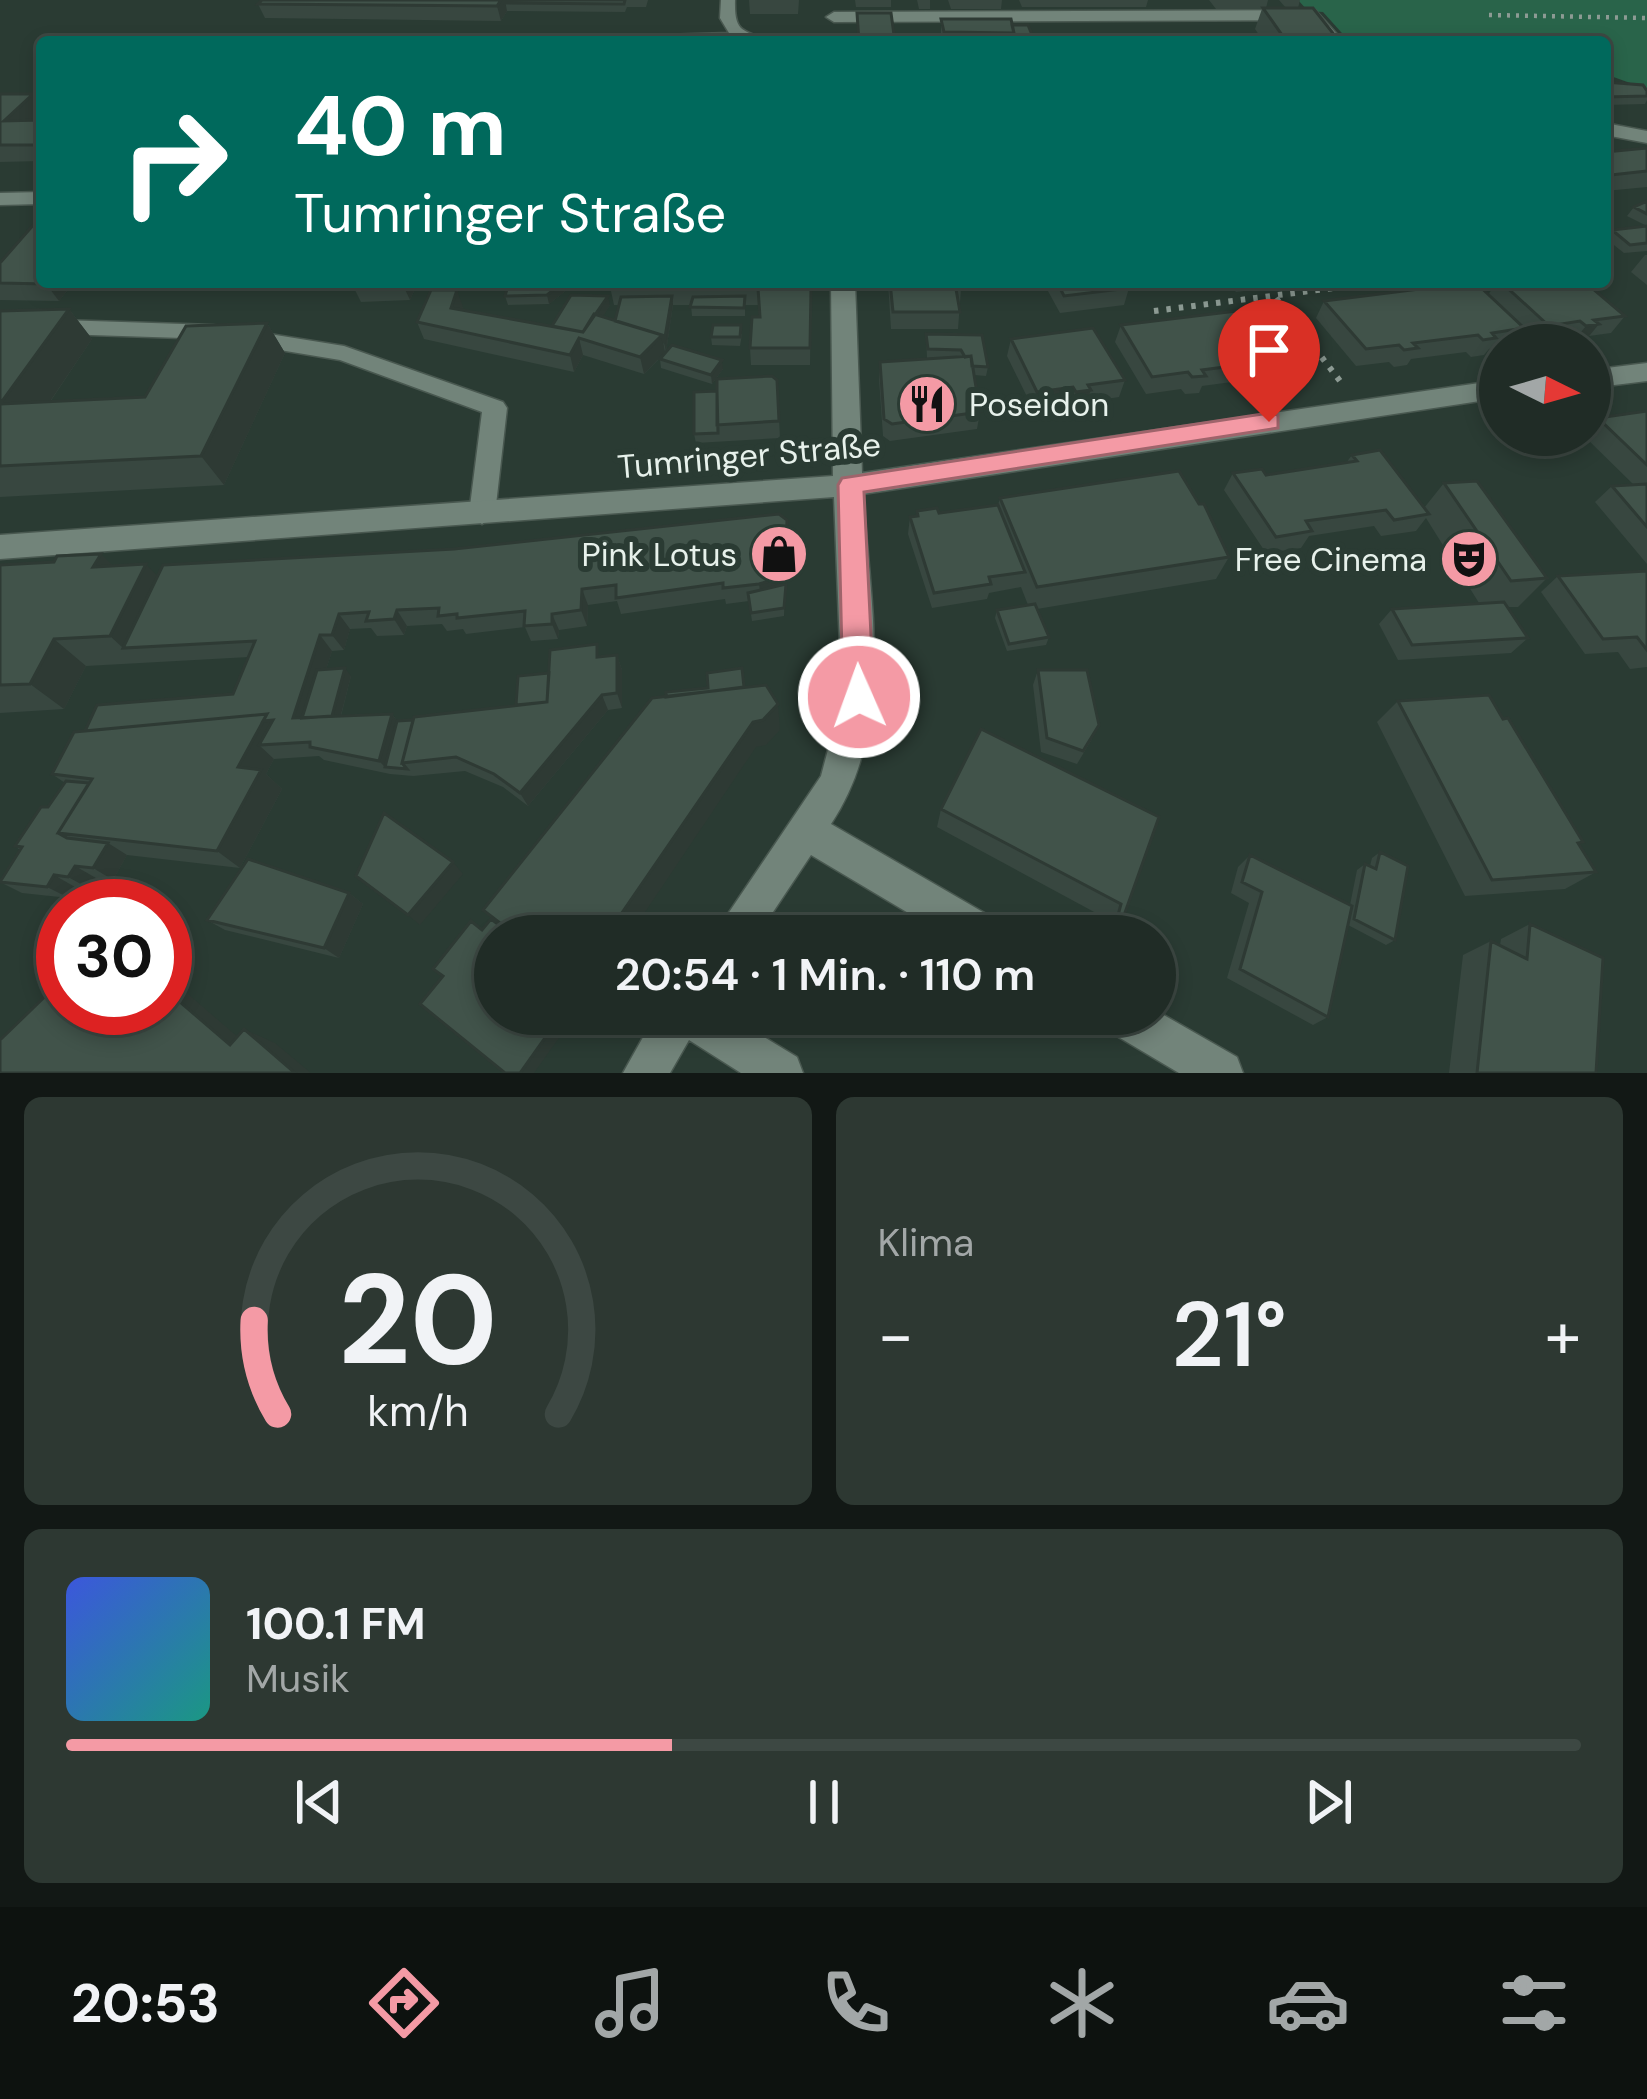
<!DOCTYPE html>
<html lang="de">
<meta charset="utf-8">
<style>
:root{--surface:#202c26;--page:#2d3832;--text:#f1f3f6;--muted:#a2a7a7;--line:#3d4843;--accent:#f49aa5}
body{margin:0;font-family:"DM Sans",sans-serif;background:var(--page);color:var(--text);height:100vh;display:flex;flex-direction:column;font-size:45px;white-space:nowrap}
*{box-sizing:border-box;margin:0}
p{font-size:39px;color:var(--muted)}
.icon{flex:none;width:66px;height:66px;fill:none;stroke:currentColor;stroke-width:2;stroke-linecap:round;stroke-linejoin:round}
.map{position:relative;height:1073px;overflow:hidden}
.sheet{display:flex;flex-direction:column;gap:24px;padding:24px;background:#121815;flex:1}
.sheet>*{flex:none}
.guide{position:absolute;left:36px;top:36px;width:1575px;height:252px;border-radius:12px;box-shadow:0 6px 18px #0003,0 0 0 3px var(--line);background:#00695c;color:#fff;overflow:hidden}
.needle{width:78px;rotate:95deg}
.buttons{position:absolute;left:1479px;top:324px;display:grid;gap:24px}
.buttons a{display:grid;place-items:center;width:132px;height:132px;border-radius:50%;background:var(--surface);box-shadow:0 6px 18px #0003,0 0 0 3px var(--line);font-size:60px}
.speed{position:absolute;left:36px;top:879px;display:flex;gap:24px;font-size:60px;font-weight:700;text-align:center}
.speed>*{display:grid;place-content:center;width:156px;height:156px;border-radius:50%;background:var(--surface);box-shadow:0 6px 18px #0003,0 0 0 3px var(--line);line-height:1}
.speed .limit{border:18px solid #d22;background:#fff;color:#111}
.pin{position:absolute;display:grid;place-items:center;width:102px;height:102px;color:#fff;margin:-123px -51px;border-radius:50% 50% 50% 0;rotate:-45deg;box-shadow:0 0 12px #0007}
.pin .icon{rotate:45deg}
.me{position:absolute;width:132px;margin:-66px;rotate:358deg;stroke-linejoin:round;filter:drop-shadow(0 0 9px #0008)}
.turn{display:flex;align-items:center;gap:42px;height:252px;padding:0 60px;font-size:54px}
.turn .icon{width:156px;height:156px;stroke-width:2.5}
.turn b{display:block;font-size:84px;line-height:102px}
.big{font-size:90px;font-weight:600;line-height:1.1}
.sheet .widget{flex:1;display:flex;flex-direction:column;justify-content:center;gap:18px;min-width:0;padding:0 42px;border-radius:18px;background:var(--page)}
.sheet .dial{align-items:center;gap:0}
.dial svg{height:312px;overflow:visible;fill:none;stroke:var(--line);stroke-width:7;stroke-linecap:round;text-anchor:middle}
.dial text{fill:var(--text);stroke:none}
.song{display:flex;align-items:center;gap:36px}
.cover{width:144px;height:144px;border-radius:18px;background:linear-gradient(135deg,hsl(230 70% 55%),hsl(170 70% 35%))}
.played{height:12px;border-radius:6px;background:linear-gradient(90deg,var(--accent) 40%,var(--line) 40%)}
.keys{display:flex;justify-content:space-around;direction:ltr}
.heat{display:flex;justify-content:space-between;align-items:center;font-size:66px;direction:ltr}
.sheet .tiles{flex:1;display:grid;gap:24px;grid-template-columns:1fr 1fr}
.widget:last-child{grid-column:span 2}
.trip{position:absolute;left:474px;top:915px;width:702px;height:120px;border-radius:60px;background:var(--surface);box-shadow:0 6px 18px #0003,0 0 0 3px var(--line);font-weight:600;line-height:120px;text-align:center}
.tabs{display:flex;height:192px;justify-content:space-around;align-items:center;background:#0d120f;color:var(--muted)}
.tabs .icon{width:84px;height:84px}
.tabs .selected{color:var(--accent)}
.tabs b{font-size:54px;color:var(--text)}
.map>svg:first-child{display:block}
</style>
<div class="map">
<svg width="1647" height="1073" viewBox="0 0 1647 1073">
<rect width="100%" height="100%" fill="#2a3b33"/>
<path fill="#29644a" d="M1298 0H1647V89L1605 74V42H1350L1323 12 1308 11Z"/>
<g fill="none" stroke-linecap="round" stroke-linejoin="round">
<g stroke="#495850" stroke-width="3">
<path id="lane" d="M721 0H735C734 36 745 28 768 42H590L598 37 729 33 720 18Z
M0 318 213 325 344 346 503 402 507 408 495 514 482 524 469 514 482 412 340 360 213 339 0 332Z"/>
</g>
<g stroke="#495850" stroke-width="3">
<path id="street" d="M1315 10 1344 42H1327L1310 20 834 22 826 17 834 12Z
M211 37H242L250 42H203Z
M1605 123 1647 131V143L1605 135Z
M42 192V204L0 205V193Z
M831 282H855L862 473 1500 380V398L863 494C870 605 896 726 831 824L1000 922 1006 936H947L811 855 757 936H713L821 776 842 697 834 497 0 559V535L833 476Z
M1647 363V381L1590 388V370Z
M1155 1010 1237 1057 1243 1073H1179L1105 1029 1099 1014H1155Z
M656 1014H726L797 1057 803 1073H741L689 1040 670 1073H623Z"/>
</g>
<path stroke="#8d9b94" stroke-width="4.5" stroke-dasharray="3 6" stroke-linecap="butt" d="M1489 15 1647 18"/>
<path stroke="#8d9b94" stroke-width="6" stroke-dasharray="4.5 8" stroke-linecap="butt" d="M1276 298 1340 381
M1154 311 1380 282"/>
<use href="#lane" fill="#72847a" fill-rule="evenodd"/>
<use href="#street" fill="#72847a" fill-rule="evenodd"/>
</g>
<path fill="#384740" d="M262 0H648L646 7H627L625 12 507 11 501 21 265 18 258 4Z
M749 0H799L798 14H750Z
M855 0H891V7H856Z
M917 0H930V9H919Z
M948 0H1002L1001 9H951Z
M1019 0H1148L1146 7H1022Z
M1209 0H1268L1266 8H1286L1279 0H1300L1298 8 1340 42H1264L1255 29 1262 9H1216Z
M941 19 1012 25 1035 42H941Z
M1605 82 1647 91V100L1645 104 1605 105Z
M0 94 42 107V112L33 120H42V161L0 162Z
M1647 148V187L1605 191V152Z
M1647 201V251L1624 253 1605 238 1612 230 1647 226 1627 216 1634 207Z
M1645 255H1647V285L1631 272Z
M0 263 42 282H74L59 301 0 300Z
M418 282 410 300 361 302 353 286Z
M494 282H570L568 289 549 304 508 305 505 296 509 283Z
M609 282H784V288H811L810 365H751L750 348 760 317 759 305H745V316H692L691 305H673L666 352 644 374 583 355 574 372 424 339 417 322 463 307 462 310 552 326 610 305 602 317 615 321 619 305H614Z
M888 282H959L961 289 958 329H891Z
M1043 282H1125L1129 288 1124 305 1060 313Z
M1228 282H1297L1296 284 1236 292Z
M1497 282H1585L1625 316 1611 333 1589 336 1585 341 1572 343 1567 338 1536 343 1523 330 1512 345H1500V347L1489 349 1484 355 1471 357 1466 352 1411 359 1407 365 1394 367 1389 362 1356 366 1316 318 1324 301 1488 295Z
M69 309 92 339 50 402 145 397 267 323 285 353 224 485 0 497V311Z
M1121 325 1319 355 1310 372 1283 376 1280 382 1267 384 1262 378 1202 386 1199 393 1185 394 1181 389 1146 394 1115 342Z
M742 334 740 346 712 345 711 337Z
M926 334 982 335 988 367 986 376 974 375 980 412 977 429 890 441 883 436 879 379 880 362 943 358H927Z
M1011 339 1125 380 1119 397 1087 402 1085 407 1071 409 1068 404 1033 409 1007 356Z
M660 359 723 369 712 384 661 368Z
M777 380 780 438 696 443 694 434 717 391Z
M1647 411V564L1595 502 1612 486 1634 485 1583 435H1590V427L1598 418Z
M1352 455 1424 508 1444 483 1547 578 1518 607H1508L1528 638 1511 653 1398 660 1379 624 1392 609 1479 603 1426 518 1416 531 1381 536 1374 526 1309 536 1301 548 1266 553 1224 490 1233 473 1266 475 1346 463Z
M1000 498 1229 557 1216 579 1037 609 1049 637 1046 645 1007 651 995 618 997 610 1028 605 1021 587 989 593 987 599 932 608 908 534 910 517 916 516 917 511 939 513 998 505Z
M788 537 784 616 752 621 749 601 726 604 725 599 621 614 617 601 588 605 587 626 559 630 558 639 531 641 525 627 466 634 463 629 447 631 442 624 407 626 404 635 377 636 371 628 350 629 344 650 332 651 326 670 351 676 341 716 392 714 397 721 413 720 516 705 549 673 602 656 617 655 622 670V708L608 710 528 806 503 787 465 771 413 776 390 774 324 760 319 756 274 759 266 774 282 789 240 868 127 855 113 880 96 878 90 889 75 887 69 898 22 893 0 882 20 850 15 846 48 807 65 783 52 774 85 731 233 694 249 657 86 666 64 709 0 713V565L113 566 157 576Z
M1647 571V667L1630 669 1618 652 1585 654 1541 592 1558 576Z
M1038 670 1092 739 1077 764 1041 752 1033 685Z
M1398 701 1583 842 1579 844 1596 872 1565 889 1465 896 1377 722Z
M941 809 1159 817 1122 921 1110 935 1105 934 1109 920 937 827Z
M1380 852 1395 940 1386 945 1348 925 1328 1017 1313 1025 1227 978 1249 903 1231 893 1238 867 1250 855 1350 905 1357 870 1365 864 1370 866 1372 858Z
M349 893 363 904 339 958 225 930 207 920Z
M1530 924 1596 1073H1449L1463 955 1491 941 1500 945 1501 939Z"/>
<path fill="#2e3a34" d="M501 0H505L507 11 501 21 497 6Z
M33 94 42 107V112L16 137 4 121Z
M47 282H74L59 301 46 284Z
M403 282H418L410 300 402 283Z
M564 282H570L568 289 549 304 547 295Z
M457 290 463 307 458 325 451 308Z
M608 296 610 305 588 341 586 332Z
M672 296 673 305 666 352 664 343Z
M69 309 92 339 28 434 0 404Z
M267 323 285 353 224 485 201 456Z
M1599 324 1585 341 1572 343 1586 326Z
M662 335 665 352 644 374 640 357Z
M579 338 583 355 574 372 570 355Z
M722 360 723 369 712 384 711 375Z
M1073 387 1068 404 1033 409 1037 392Z
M1091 390 1085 407 1071 409 1076 392Z
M787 520 788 537 784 616V608L761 600 759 584Z
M101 554 129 582 93 567Z
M146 564 173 592 123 648 110 636Z
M582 589 588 605 587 626 581 610Z
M397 610 407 626 404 635 394 619Z
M339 614 350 629 344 650 332 635Z
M552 614 559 630 558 639 552 624Z
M320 635 332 651 309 724 293 718Z
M54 639 86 666 64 709 30 684Z
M617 655 622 670V708L617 693Z
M345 668 351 676 337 730 331 722Z
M602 695 608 710 528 806 520 793Z
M778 704 780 730 766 745 756 747 629 936H606L753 722Z
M267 714 287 734 259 745 274 759 266 774 282 789 240 868 217 851 238 767Z
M392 714 402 728 385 767 379 761Z
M108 843 127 855 113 880 93 868Z
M453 862 463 874 420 925 408 915Z
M75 866 96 878 90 889 68 877Z
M54 875 75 887 69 898 47 887Z
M349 893 363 904 339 958 324 948Z
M165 974 262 1058 230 1045 165 989Z
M562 1014H576L534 1073H520Z
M244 1029 275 1043 311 1073H295Z"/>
<path fill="#41534a" stroke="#2e3a34" stroke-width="3" d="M262 0H501L497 6 258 4Z
M505 0H625L624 4 505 3Z
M1263 8H1313L1340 42H1287Z
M857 13H891L895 42H859Z
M941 19H1011L1014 33 944 32Z
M1012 25H1028L1035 42H1016Z
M1605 82 1643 85 1647 91V96L1605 97Z
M0 94H33L4 121 42 120V145H0Z
M1647 148V171L1611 175 1605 171V152Z
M1647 201V214L1634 207Z
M42 215V282H47L46 284 0 283V263Z
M1647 226V243L1630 245 1612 230Z
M355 282H403L353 286Z
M509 282H564L547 295 505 296Z
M890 282H959L961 289H956L960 312H893Z
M1057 282H1125L1129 288 1064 296Z
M1475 282 1524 328 1492 333 1496 338 1483 340 1478 335 1413 343 1418 348 1404 350 1399 345 1366 349 1324 301Z
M1501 282H1585L1625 316 1594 320 1599 324 1586 326 1580 321 1549 326Z
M758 288H811L810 348H750L752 317H760Z
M431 290H457L451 308 583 332 594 314 662 335 640 357 579 338 570 355 417 322Z
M571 295 608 296 583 332 552 326Z
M672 296 664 343 662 335 615 321 621 297Z
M745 296 744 308 690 307 693 297Z
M1279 306 1319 355 1284 360 1289 365 1275 367 1270 361 1202 370 1206 376 1192 377 1188 372 1152 377 1121 325Z
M69 309 0 404V311Z
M267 323 201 456 0 466V404L145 397 186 326Z
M713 325H741L740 337H711Z
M1093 328 1125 380 1088 385 1091 390 1076 392 1073 387 1037 392 1011 339Z
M926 334 982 335 988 367 972 366 971 356 965 357 961 350 928 349Z
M672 345 722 360 711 375 660 359Z
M971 356 980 412 892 424 884 419 880 362Z
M772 376 777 380 779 421 717 425V379Z
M717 391 718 433 694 434V392Z
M1647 411V465L1598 418Z
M1380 450 1429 514 1394 520 1386 510 1306 521 1312 531 1276 537 1233 473 1262 469 1266 475 1357 461 1352 455Z
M1179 471 1199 504H1204L1229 557 1037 587 1000 498Z
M1477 481 1547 578 1511 581 1444 483Z
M1647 484V527L1612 486Z
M998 505 1025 572 989 577 991 584 934 593 910 517 918 516 917 511 937 508 939 513Z
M779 514 787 520 785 576 759 584 723 588V583L616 598V585L582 589 581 610 552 614V624L524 626 525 611 457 618V614L438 616 439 608 397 610 394 619 366 621 369 612 339 614 332 635H320L293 718 392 714 379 761 310 747V742L259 745 273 720 263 721 267 714 85 731 97 705 233 694 255 641 123 648 163 565 454 549Z
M101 554 93 567 146 564 110 636 54 639 30 684 0 685V565L54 562 57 556Z
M1647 571V650L1637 637 1603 639 1558 576Z
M786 584 784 608 751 613 748 593Z
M1504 602 1528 638 1412 645 1392 609Z
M1035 604 1049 637 1009 644 997 610Z
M597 644V657L617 655V693L602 695 520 793 494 774 456 757 402 763 414 717 547 702 550 650Z
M345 668 332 716 302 718 317 670Z
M742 668 744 687 666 697V692L708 688 707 673Z
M1038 670H1087L1099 725 1083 751 1047 738Z
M549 673 547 702 516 705 518 676Z
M766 685 778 704 763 720 753 722 606 936H517L483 910 652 698Z
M1489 695 1503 719 1508 718 1583 842 1578 843 1596 872 1492 880 1398 701Z
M267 714 238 767 261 770 217 851 58 833 92 779 52 774 74 732Z
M413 720 402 763 407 769 385 767 397 721Z
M981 729 1159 817 1122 921 1117 919 1121 904 941 809Z
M66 781 89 783 58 833 67 838 108 843 93 868 75 866 68 877 54 875 47 887 0 882 22 847 15 846 41 807H48Z
M384 813 453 862 408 915 356 876Z
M1380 852 1408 866 1395 940 1354 919 1365 864 1376 869Z
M1250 855 1352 906 1328 1017 1240 969 1262 892 1242 882Z
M248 859 349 893 324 948 207 920Z
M491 919 514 936H495V1014H562L520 1073H505L420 1004 443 976 433 969 471 921 482 930Z
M1530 924 1603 958 1596 1073H1477L1491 941 1527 959Z
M63 979V1008H165V989L230 1045 244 1029 295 1073H0V1040Z"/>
<path fill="#f49aa5" stroke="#9f646b" stroke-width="3" d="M1269 413 1278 415V428L864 492 874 697 870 707 859 711 848 707 843 697 838 485 842 478Z"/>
<defs>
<g id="restaurant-disc" transform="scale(3)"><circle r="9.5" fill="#f49aa5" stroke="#2a3b33"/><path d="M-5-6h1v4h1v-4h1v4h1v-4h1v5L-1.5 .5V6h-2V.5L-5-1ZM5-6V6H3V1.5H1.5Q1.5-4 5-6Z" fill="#111"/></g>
<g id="shop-disc" transform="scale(3)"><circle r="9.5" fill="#f49aa5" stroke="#2a3b33"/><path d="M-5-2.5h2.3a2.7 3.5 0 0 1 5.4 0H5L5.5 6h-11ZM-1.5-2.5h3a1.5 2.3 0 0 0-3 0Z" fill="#111"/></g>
<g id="theatre-disc" transform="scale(3)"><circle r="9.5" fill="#f49aa5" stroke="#2a3b33"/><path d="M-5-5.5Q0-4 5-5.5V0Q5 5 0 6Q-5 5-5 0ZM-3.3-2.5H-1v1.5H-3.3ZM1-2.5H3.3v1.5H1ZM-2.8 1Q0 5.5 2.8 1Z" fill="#111"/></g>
</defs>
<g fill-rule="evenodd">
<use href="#restaurant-disc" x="927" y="404"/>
<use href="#shop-disc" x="779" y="554"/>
<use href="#theatre-disc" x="1469" y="559"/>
</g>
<g text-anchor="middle" stroke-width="12" stroke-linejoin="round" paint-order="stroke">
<g font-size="33" fill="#e7f1eb" stroke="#2a3b33" text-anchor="end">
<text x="969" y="416" text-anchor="start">Poseidon</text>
<text x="737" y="566">Pink Lotus</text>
<text x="1427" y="571">Free Cinema</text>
</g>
<g font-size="33" fill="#e7f1eb" stroke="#2a3b33">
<text transform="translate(749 455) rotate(-5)" y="12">Tumringer Straße</text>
</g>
</g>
</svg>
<div class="buttons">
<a><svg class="needle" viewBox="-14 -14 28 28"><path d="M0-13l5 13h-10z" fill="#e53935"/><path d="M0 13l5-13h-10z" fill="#a2a7a7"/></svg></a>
</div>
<div class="speed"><div class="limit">30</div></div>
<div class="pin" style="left:1269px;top:422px;background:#d93025"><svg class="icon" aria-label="arrive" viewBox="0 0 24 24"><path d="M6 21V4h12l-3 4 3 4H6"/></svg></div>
<svg class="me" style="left:859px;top:697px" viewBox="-20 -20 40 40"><circle r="17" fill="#f49aa5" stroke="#fff" stroke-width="3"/><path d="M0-11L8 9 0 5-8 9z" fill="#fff"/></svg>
<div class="trip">20:54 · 1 Min. · 110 m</div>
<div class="guide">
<div class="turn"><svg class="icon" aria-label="right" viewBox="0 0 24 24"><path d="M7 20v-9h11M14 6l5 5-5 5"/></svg><div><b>40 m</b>Tumringer Straße</div></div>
</div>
</div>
<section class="sheet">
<div class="tiles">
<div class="widget dial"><svg viewBox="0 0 100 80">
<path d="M14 69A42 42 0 1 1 86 69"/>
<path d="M14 69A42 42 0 0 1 8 45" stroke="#f49aa5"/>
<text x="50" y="56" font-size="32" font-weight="700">20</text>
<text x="50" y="72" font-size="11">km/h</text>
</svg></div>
<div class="widget"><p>Klima</p>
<div class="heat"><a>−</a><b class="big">21°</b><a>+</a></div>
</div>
<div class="widget">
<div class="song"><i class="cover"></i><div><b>100.1 FM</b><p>Musik</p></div></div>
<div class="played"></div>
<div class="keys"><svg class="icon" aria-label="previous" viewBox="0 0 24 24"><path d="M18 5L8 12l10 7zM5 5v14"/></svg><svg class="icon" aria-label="pause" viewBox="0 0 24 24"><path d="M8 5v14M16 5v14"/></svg><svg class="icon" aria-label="next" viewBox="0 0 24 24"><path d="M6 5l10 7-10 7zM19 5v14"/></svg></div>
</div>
</div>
</section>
<nav class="tabs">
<b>20:53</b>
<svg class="icon selected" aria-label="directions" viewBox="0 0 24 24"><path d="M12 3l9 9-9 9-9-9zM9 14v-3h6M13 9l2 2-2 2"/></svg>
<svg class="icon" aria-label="music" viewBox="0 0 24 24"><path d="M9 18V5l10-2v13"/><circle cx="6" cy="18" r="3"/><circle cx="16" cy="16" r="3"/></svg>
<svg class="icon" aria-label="phone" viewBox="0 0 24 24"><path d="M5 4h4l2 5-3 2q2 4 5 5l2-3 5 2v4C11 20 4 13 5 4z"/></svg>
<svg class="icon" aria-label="climate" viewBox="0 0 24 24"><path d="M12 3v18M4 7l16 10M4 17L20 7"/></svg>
<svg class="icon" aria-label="car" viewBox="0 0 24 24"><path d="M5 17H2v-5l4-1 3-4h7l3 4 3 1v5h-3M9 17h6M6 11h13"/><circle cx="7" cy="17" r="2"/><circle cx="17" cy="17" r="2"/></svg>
<svg class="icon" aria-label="filters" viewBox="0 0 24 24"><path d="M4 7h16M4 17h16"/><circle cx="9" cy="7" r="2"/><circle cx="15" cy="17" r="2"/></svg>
</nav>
